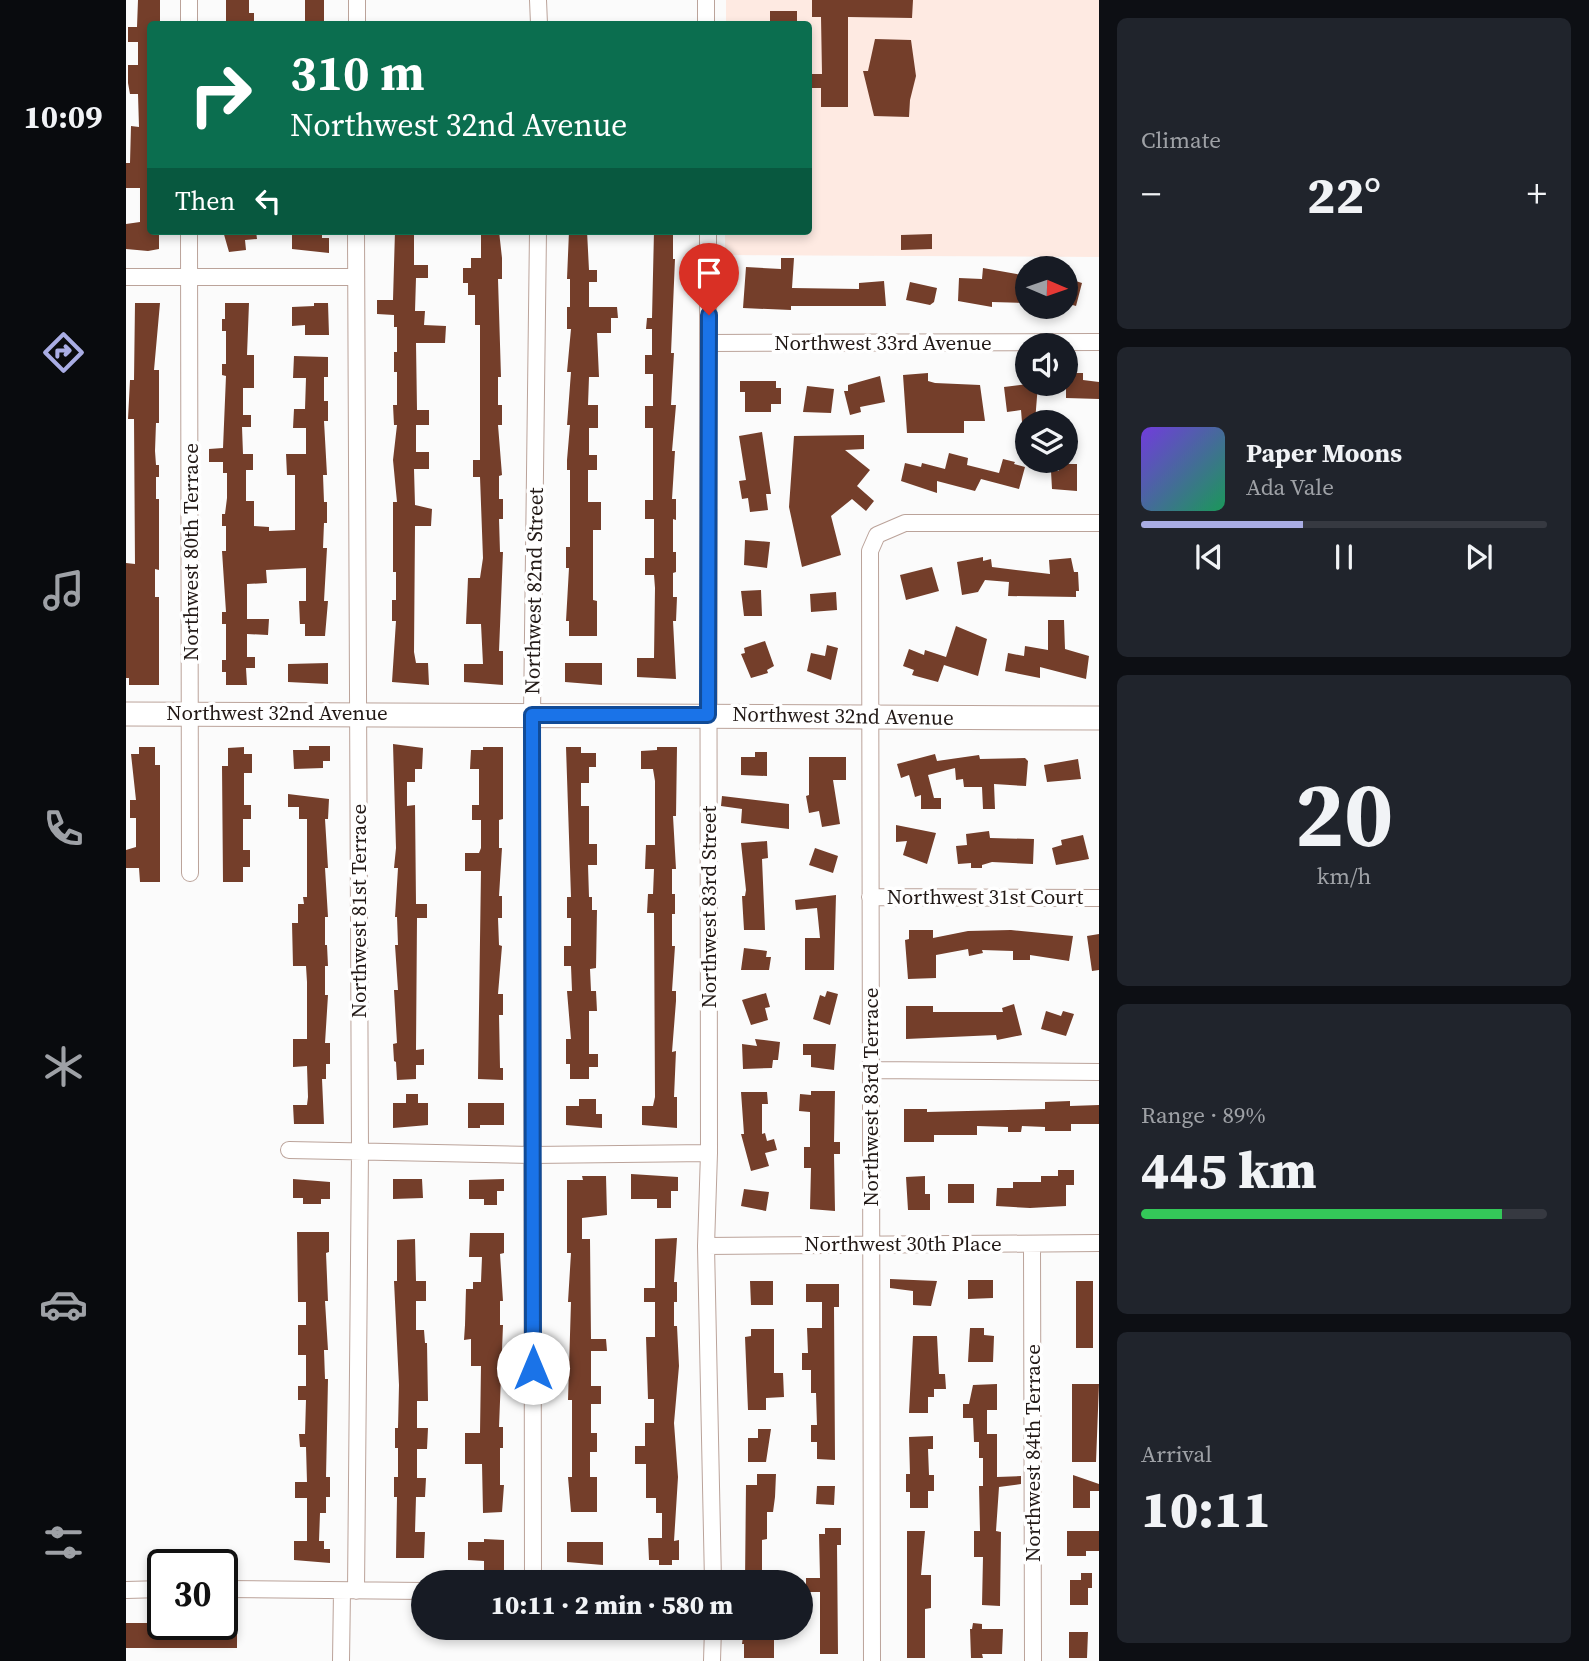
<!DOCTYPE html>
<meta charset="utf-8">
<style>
:root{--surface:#171b24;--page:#20242c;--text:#f1f3f6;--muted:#9ea1a6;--line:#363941;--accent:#a9ade4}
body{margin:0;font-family:"Source Serif 4",serif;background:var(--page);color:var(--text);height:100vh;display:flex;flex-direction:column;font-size:26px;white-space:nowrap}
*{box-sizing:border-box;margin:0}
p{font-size:23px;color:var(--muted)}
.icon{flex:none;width:38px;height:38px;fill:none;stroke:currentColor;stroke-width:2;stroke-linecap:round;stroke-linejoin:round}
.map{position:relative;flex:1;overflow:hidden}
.sheet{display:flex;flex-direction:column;gap:18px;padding:18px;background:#0d0f14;width:490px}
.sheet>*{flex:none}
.guide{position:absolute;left:21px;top:21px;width:665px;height:214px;border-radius:7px;box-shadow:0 4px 10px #0003;background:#0b6e4f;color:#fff;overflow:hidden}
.needle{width:46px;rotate:92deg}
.fabs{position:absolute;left:889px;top:256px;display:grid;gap:14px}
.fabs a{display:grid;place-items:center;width:63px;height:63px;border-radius:50%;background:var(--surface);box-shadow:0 4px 10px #0003;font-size:35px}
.speed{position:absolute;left:21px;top:1549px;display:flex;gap:14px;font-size:35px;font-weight:700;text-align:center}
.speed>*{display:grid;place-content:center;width:91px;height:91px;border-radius:50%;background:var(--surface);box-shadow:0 4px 10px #0003;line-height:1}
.speed .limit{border:4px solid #111;border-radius:10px;background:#fff;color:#111}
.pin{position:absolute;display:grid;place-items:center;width:60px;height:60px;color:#fff;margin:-72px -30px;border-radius:50% 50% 50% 0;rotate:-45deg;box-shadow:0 0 7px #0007}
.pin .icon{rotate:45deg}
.me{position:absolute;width:77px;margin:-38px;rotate:0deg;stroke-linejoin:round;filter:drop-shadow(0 0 5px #0008)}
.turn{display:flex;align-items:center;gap:24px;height:147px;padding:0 28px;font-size:32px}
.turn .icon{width:91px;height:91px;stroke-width:2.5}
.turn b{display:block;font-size:49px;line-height:60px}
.then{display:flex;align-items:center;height:66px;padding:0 28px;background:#0003;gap:14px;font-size:26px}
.big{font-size:52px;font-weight:800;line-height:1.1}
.sheet .tile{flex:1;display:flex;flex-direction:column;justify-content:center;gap:10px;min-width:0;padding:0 24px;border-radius:10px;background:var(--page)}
.sheet .dial{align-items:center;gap:0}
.dial b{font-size:91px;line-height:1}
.song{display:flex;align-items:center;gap:21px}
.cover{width:84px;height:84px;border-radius:10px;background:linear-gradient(135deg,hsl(260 70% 55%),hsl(150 70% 35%))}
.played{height:7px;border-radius:4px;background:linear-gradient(90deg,var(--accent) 40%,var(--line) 40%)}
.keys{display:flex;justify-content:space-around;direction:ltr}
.heat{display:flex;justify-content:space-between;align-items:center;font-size:38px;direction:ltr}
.charge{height:10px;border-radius:5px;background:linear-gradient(90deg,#34c759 89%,var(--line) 0)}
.trip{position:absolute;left:285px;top:1570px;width:402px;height:70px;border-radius:35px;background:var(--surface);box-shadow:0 4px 10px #0003;font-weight:800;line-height:70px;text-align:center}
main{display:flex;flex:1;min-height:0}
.tabs{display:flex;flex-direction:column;width:126px;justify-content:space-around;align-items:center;background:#090b0e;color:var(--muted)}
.tabs .icon{width:49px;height:49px}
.tabs .current{color:var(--accent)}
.tabs b{font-size:32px;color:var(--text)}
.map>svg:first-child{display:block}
</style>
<main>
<nav class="tabs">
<b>10:09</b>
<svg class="icon current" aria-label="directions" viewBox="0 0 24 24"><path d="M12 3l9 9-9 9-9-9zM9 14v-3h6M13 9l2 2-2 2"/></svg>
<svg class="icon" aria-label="music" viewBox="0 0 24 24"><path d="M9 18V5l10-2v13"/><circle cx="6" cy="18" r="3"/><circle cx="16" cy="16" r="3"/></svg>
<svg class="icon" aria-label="phone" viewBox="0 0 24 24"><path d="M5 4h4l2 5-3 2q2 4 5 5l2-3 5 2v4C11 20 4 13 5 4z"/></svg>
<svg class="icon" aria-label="climate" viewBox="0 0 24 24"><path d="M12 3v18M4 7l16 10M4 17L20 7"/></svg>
<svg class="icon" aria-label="car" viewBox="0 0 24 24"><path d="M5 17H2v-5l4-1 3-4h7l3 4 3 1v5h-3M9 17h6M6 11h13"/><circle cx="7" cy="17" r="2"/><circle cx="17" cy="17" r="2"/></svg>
<svg class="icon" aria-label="filters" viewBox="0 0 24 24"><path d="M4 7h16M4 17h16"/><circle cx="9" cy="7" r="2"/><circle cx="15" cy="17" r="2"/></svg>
</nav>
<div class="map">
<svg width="973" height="1661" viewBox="0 0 973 1661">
<rect width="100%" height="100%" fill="#fbfbfb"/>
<path fill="#feeae2" d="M600 0H973V257L599 255V231H682V24H600Z"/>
<path fill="#743e2a" d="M12 0H34V24H24V231H33V249L22 251 0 249V224L14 222V188H0V163H4L5 126 13 127 12 94H4L2 83V65H12V42H2V27H11Z
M100 0H123V13H128V24H100Z
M179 0H198V24H179Z
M686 0H787L786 18 722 17V107H695V88H685V74H696L695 17H686Z
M644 11H671V24H644Z
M749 39 785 40 790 76 784 100 783 117 748 116 737 71H742Z
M97 231H130L131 239 119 240 120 250 103 252Z
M166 231H196V238H203V253L166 249Z
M269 231H288V265H302V278H290L289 311H299L298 325 320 326 319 343H290L291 410H303V425H290V452H303V469H288L289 505 306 509 305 526H289L288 652 290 663H302L303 685 266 682 270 621H266V600H270V572H267V502H271L267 460 271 425H268L267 405H271V372H268V352H271V327H268V315L251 314V300H267Z
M355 231H373L376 258V279H372L375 377H372V405H376V425H372L376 475 373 476V499H377V519H373L374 552H377L373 651H377V685L338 682V664H357L355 624H340L342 578H354L357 558 354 477H347V460H354V325H349V295H342V283H337V268H345V258H355Z
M443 231H461L463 270H471V282H463V307H491L492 318H485V333H471L473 377H463L462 405H472V428H463V455H471V470H462V502H475V530H467V600L471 601V636H443V621H440L443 568H440V547H444V470H441V460L444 425H441L445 372H441L445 329H441V307H444V279H441Z
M528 231H547V259H549L545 353H548L545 405H550L546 451H549L546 499H550V520L547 519V552H550V572L547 573V597H551L550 621H547L550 679 511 677V658H528L529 588 528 575H519V558H528V519H519V500H527V428H519V406H527V374H519V355H526V329H520L521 318H526Z
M806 234V249L775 250V235Z
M655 258H668L666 288 733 289V283L758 281 760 306H665V310L617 308 620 267 655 269Z
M857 268 901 276V303L866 302V307L832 301 833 278 856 279Z
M940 278 956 283 950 306 940 303Z
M784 282 811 288 808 302 804 305 780 300Z
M9 303H34L28 370H33V423H30L29 451 30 465H33V477H30V499H33V570L29 569V597H33V685H3V678H0V563L9 564 8 419H2L4 380H8Z
M99 303H123L121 355H128V388H117V415H125V427H116L117 454H127V470H120V501H128V526L143 527V531L169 530V475H161L160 454H180V428H167L168 409H179L180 378H167L168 356 202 357V377H198V401H202V421H198L201 475H197L198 502H201V523H198L197 548H201L198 601H202L199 636H179V624H174L173 601H180V568L140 570 141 583 121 584V619H143L142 635 121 634V657H129V668H120L121 685H100V672H96V660H100V624H96V612H100L96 551H100V526H96V514H99L101 498V473H97V462H83V449L97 448 100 376 96 375V364H100V331H96V319H99Z
M188 303H202L203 335H179V325L166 326V307L188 306Z
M802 373V381L809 383 854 385 859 421H838V433H781L777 375Z
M940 373H957V380L973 382V399L940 398Z
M754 376 759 402 734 407 735 412 724 415 718 391H722V385Z
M614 381H650V388H655V404H645V412H619V392H614Z
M902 384H912L909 422H896L895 410 881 412 878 387Z
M681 386 708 389 705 413 677 412Z
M636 432 645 494H640L642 510 624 512 622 498 616 499 613 481 620 480 613 436Z
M738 435V449L719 450 744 470 731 486 748 501 740 511 726 499 705 516 715 555 676 567 663 507 668 436Z
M823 453 842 458 841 465 873 473 877 459 889 462 888 464 899 467 893 489 855 479 849 491 811 481V493L775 481 779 463 795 467 796 463 819 469Z
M932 464H951V491L926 489 925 471H933Z
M619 540 644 542 641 568 618 565Z
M857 557V561L865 559 866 567 924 574 923 560 945 558 948 572H952L953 591H950V597L882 596 883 582 859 580 852 592 836 595 831 562Z
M806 567 813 591 780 600 774 575Z
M635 590 636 616H618L615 591Z
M710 592 711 610 685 612 684 594Z
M922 620H938L939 649 963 656 960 679 914 667V678L879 671 882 653 898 656 899 646 922 650Z
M830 626 861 639 852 676 818 665 812 682 786 675 788 670 777 666 783 649 798 655 799 650 820 657Z
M639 641 648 666 641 670 642 673 625 678 615 654 619 653 618 648Z
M701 645 712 648 705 680 681 671 685 653 699 656Z
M202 663V684L162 682V664Z
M439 663H476V685L439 682Z
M267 744 297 748 296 769H289V782H281V806L289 805 290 904H301V918H291L290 1050 298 1049V1065H290V1079L271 1080 270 1062 268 1061 267 1044 271 1043 268 990H272L269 945H272L271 917H269L272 868H268L270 848Z
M183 746H204V761H197V768L168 769 167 750H183Z
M13 747H29V765H34V882H14L13 868H0V850L10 847V818H4V800H10L5 754H13Z
M118 747V754H126V773H118V805H125V819H117V850H124V867H117V882H97L96 766H102V748Z
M357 747H377V819L373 820V848H376L373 896H376V918H372L373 945 376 946 372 994H377V1015H373L374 1068H377V1080L352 1079 355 871H339V853H353L355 848V820H346V805H353V769H344L345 750H357Z
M440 747H455V753H470V767H463V783H455V806H463V844H471V865H462L463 897H466V910H471L470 968 464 969 465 991H470L471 1011H463V1054H472V1067H463V1079H444V1064H440V1039H445L441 991H446L445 966H438V946H445V918H441V897H445Z
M531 747H551L550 816H547L550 869H546V894H549V914H546V946H549L546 991H550V1001L546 1052 550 1051 548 1097H551V1128L516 1125V1106H527L529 1097 528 913H521L522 894H527L528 869H519L520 845H529V781L527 769H515V751L531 750Z
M629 752H641V776L615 775V757H629Z
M809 754 811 761 853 755 854 759 899 758 902 761 900 786 868 784 869 809H857L856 787H838L837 779 830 780 829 768 802 775 808 798H815V809H795V795L789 797 783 775 775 778 771 764Z
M683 757H720V780H707L714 824 696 827 693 811 683 813 680 796 683 795Z
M952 759 955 779 921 782 918 765Z
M162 794 203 799 202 819H199L202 868H199L202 917H199V945H201L202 966H199V995H202L199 1043H204V1064H200V1079H196L198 1124H168L167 1105H181L182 1097 181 1066 167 1067V1039H181V982L180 966H167L166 923H172V904H178L177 897H181V819H173V807H162Z
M596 796 663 804V829L615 823 616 809 595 806Z
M770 825 810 833 801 864 777 855 781 841 770 842Z
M863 831 864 838 908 839 907 864 866 862 856 865V868H845V863L832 864 830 846 841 845 840 834Z
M957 835 963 859 930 865 926 848 936 845 935 840Z
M641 841 642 858 636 859 639 930H618L616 896H619L620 890 615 843Z
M689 848 712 856 707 873 683 865Z
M710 895 708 970H679V938H694L691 908 670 910 669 900Z
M783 930H807V938L842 931 885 930 947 936 943 961 904 955V960H887V951L856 950 857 953 843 956 842 949 810 955V978L782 979 779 940 783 939Z
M973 934V970L966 971 961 936Z
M618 948 641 951 640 957H645L643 970H615Z
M701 991 712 994 704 1025 687 1019 694 995 699 997Z
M640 993 644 1007 639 1008 642 1020 625 1025 616 1000Z
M888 1004 896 1035 871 1040 870 1035 780 1039V1006H807V1012H877L876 1008Z
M920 1011 935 1016 937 1011 948 1014 940 1036 915 1029Z
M629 1039 654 1042 652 1060H647L646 1068 617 1069 616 1044 631 1046Z
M677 1044H710L708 1070 685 1067V1055H677Z
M685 1091H709L708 1142H714V1154H708L709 1211 684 1209 685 1168H678V1147H684V1112L673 1111 674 1094 685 1095Z
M615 1092H641L642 1104H636V1134L639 1133 641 1141 648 1139 651 1150 639 1153 643 1166 625 1171 615 1134H618Z
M280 1094H292V1103H302V1125L267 1128V1103H280Z
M453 1099H470V1114H476V1128L440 1125V1106H453Z
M944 1101V1106L973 1105V1124H945V1131H919V1127L896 1126 895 1132H882V1127L851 1126V1135H808V1142H778V1109H801V1112L919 1109V1102Z
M342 1103H378V1125H354V1128H342Z
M932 1170H948V1185H940V1206L904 1208 870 1206 871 1188H887V1182H915V1176H932Z
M505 1174 552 1177V1191H545V1208H531V1199H505Z
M456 1176H480L481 1215 456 1218V1239H464L465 1339H480L481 1351H465V1386H475V1404H465V1433H471V1452H464V1477H471V1512H445L442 1477H446V1400H442L445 1302H442L445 1253H441V1180H457Z
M799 1176V1194H804V1210H782L780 1177Z
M167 1179 204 1182V1199H195V1204H177V1198H167Z
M267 1179H296L297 1198 267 1199Z
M378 1179V1191H371V1205H358V1199H343V1180Z
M822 1184H848V1203H822Z
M618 1189 643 1192 640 1211 615 1206Z
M171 1232H203V1252L200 1253 202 1301H199L202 1350H198L199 1379H202L200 1477H204V1497H200V1513H194L193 1541H198V1549H204V1563L168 1560V1541H181V1498H169V1482H181L180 1447H174L173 1434H179L180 1400H172V1386H180V1355H172V1325H180V1302H172Z
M344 1233H378V1253L374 1254 377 1301H374V1325H377L373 1427H377V1448H374V1485H378L376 1512 357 1513 356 1464H339V1433H354L355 1366H345V1339L338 1340 339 1325 340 1289H347V1282H355L356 1257H343Z
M551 1238 548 1282H551V1302H548V1326H551L553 1366 548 1423 552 1477 548 1541 553 1540V1560H546V1565H533V1560H523L522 1538H536V1513H530V1498H520V1464H509V1446H519V1423H528V1399H522L520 1337H529V1302H518V1288H529V1239Z
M289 1239 290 1281H300V1301H290V1330H298L299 1343H301L302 1401H291V1428H302L301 1449H291V1478H300L299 1497H290L289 1532H299L298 1558H270L271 1497H268V1477H272V1448H269V1428H272L273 1385 268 1281H271V1240Z
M764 1279 811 1281 805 1306 787 1305V1291L764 1288Z
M842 1280H867V1298L842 1299Z
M624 1281H647V1305H625Z
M950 1281H967V1348H950Z
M680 1284H713V1307H708L709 1460 691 1459V1442H685V1425H691L690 1393H685V1370H676V1353H682L681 1328H696V1302H680Z
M844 1328H858V1335L868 1336 867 1362H842Z
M625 1329H648V1373H657L658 1397 640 1398V1410H622L619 1337 625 1336Z
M787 1336H811L813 1374H819L820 1389H808V1397H802V1413H783Z
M871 1384V1410H861V1434H871V1477L895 1476V1484L873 1487 870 1531 875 1532 874 1606 856 1605 857 1557H848V1531H854L853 1486H857V1458H853V1442H848L847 1418H837V1404H843L847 1385Z
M946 1384H973L970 1462H946Z
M632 1429H645L640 1462H622V1438H632Z
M807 1436V1449H802L803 1475H808V1491H802V1508H784V1492H780V1474H784L783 1437Z
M631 1474H650L649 1497 647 1512H641V1539L636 1540V1582H619L620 1485H631Z
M947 1475 973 1484V1491H964V1508H947Z
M691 1486H709L708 1505 690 1504Z
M699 1528H715V1545H711L712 1654H694V1592H680V1578H694L693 1534H699Z
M781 1531H799L795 1575H805V1608L799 1609V1658H781Z
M941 1531H973V1551H960V1556H941Z
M358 1539 378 1540V1572L358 1571V1561L342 1560V1542H358Z
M441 1542H477V1565L441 1562Z
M955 1573H966V1588H962V1605H944V1580H955Z
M0 1623H111V1648H0Z
M847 1623 856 1624V1629H877L876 1654H856L857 1658H845L844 1629H846Z
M618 1628H648V1658H618V1644H616Z
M943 1632H962L961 1658H943Z"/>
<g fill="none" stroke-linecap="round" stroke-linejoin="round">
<g stroke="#bba39a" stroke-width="18">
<path id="minor" d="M63 0V24
M412 0 413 24
M231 24V0
M580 24V0
M63 231 64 873
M582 231 583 1153 580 1246 587 1582
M0 277H230
M583 343 973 342
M744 897 973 898
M746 1070 973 1072
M163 1150 406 1155 583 1153
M906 1244 907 1661
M580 1246 973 1243
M407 1582 406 715 412 231
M96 1589 298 1591
M0 1590 37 1589
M230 1591 234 1151 230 231
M215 1661 216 1591
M586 1661 587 1628
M746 1661 744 551 751 535 779 523H973"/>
</g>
<g stroke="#bba39a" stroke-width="25">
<path id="secondary" d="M0 714 973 718"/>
</g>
<use href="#minor" stroke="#fff" stroke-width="16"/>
<use href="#secondary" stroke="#fff" stroke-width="23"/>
</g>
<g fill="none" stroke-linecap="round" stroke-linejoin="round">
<g stroke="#114b97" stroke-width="18">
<path id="route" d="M407 1368 406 715H582L583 315"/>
</g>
<use href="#route" stroke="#1a73e8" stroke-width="12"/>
</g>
<g text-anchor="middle" stroke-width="7" stroke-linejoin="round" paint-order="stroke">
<g font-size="21" fill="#221916" stroke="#fff">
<text x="757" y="350">Northwest 33rd Avenue</text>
<text transform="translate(65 552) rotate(-90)" y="7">Northwest 80th Terrace</text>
<text transform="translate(408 591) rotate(-89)" y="7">Northwest 82nd Street</text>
<text x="151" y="720">Northwest 32nd Avenue</text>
<text transform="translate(717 716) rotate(1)" y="7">Northwest 32nd Avenue</text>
<text x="859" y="904">Northwest 31st Court</text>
<text transform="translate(583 907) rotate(-90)" y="7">Northwest 83rd Street</text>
<text transform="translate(233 911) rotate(-90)" y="7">Northwest 81st Terrace</text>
<text transform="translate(745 1097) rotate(-90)" y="7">Northwest 83rd Terrace</text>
<text x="777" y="1251">Northwest 30th Place</text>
<text transform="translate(907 1453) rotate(-90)" y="7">Northwest 84th Terrace</text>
</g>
</g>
</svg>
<div class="fabs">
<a><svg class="needle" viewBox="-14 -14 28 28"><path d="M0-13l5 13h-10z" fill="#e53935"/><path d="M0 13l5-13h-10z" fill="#9ea1a6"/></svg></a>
<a><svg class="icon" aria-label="sound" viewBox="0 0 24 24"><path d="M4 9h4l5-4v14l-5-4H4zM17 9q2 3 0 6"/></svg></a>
<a><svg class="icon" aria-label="layers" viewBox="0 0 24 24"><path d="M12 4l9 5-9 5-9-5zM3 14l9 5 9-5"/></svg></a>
</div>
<div class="speed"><div class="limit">30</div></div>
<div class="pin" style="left:583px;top:315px;background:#d93025"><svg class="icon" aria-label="arrive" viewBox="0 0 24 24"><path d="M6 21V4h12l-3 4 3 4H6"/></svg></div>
<svg class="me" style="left:407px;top:1368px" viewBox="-20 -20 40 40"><circle r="19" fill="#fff"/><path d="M0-13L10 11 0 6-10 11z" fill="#1a73e8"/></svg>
<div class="trip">10:11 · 2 min · 580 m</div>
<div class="guide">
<div class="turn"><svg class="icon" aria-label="right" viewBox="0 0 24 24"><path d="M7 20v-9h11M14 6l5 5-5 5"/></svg><div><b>310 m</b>Northwest 32nd Avenue</div></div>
<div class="then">Then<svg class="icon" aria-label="left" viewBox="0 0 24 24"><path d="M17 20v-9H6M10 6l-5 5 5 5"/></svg></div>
</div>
</div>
<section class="sheet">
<div class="tile"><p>Climate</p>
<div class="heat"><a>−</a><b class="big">22°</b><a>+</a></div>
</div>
<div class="tile">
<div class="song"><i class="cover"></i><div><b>Paper Moons</b><p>Ada Vale</p></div></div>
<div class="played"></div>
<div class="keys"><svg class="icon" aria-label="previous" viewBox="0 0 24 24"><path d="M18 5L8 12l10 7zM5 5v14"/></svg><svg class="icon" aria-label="pause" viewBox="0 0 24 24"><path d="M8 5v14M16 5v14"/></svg><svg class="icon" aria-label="next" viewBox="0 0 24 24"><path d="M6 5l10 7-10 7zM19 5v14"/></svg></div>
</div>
<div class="tile dial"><b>20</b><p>km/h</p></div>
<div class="tile"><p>Range · 89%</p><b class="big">445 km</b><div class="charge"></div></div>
<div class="tile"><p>Arrival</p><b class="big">10:11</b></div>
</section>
</main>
